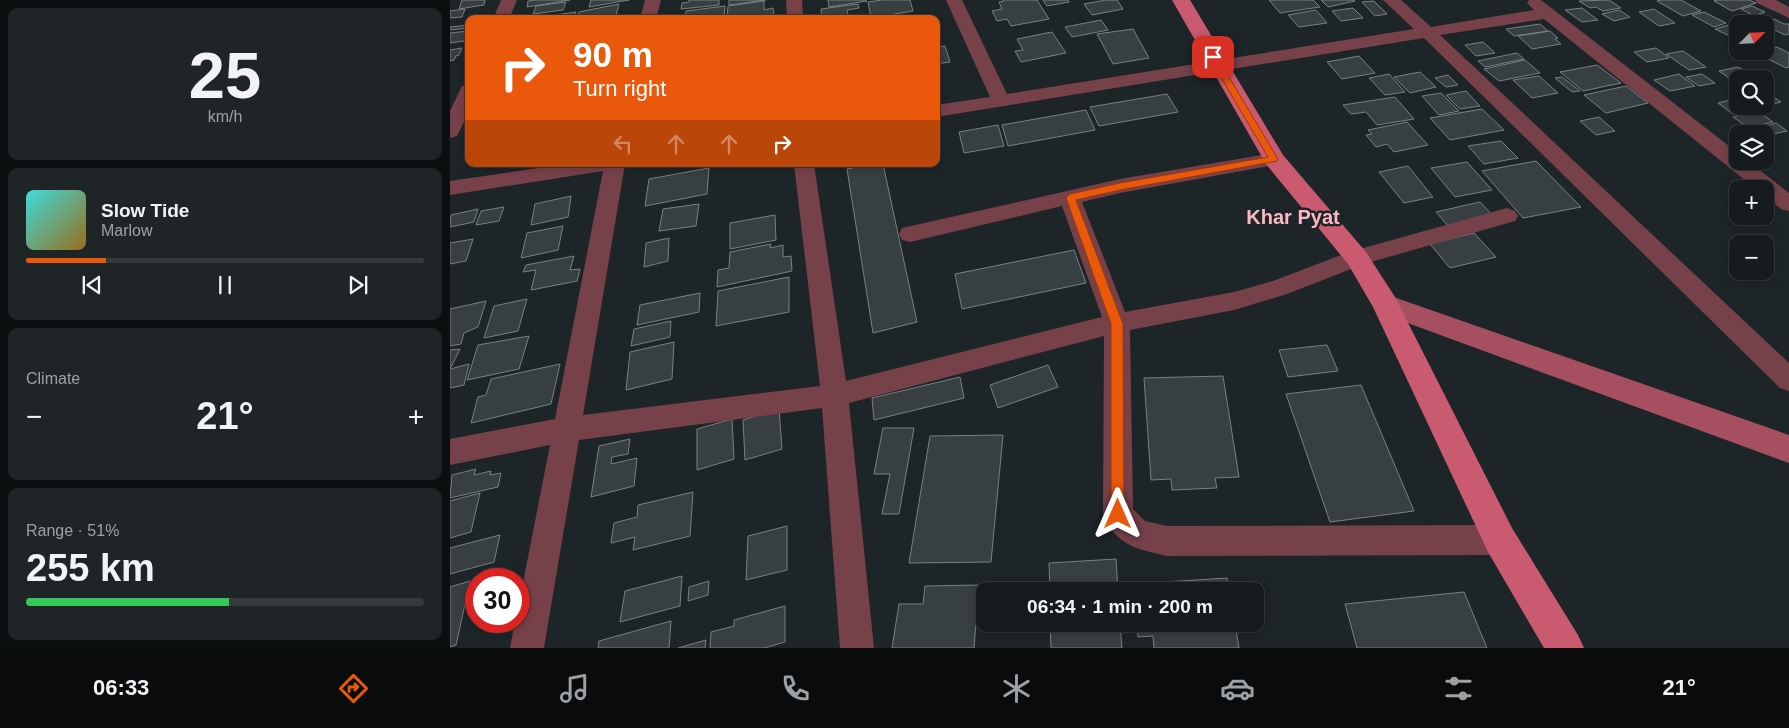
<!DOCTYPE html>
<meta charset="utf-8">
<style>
:root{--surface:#161c1e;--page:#1f2527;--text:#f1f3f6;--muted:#9ea1a4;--line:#353a3c;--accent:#ea580c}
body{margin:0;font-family:Helvetica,sans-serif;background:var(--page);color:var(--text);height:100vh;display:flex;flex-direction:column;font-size:19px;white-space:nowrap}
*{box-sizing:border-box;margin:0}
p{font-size:16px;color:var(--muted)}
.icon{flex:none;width:28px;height:28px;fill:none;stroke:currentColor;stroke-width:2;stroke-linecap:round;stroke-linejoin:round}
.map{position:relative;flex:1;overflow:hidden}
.drawer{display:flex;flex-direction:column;gap:8px;padding:8px;background:#0c0f10;width:450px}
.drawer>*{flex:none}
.hud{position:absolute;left:15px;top:15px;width:475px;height:152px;border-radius:10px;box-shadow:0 2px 8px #0003,0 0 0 1px var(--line);background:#ea580c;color:#fff;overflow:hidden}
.needle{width:32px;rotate:66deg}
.controls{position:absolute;left:1279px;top:15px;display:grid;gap:10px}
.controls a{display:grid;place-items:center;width:45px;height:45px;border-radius:10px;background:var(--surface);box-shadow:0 2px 8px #0003,0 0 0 1px var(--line);font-size:25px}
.speed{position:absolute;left:15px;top:568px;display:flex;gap:10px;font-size:25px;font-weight:700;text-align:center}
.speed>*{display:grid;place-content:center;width:65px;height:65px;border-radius:50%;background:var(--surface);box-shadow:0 2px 8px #0003,0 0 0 1px var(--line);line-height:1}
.speed .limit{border:8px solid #d22;background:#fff;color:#111}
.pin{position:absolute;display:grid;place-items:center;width:42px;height:42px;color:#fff;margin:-21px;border-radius:10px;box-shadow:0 2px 8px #0006}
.me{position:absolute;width:55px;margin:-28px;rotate:0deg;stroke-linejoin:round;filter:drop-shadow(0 0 4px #0008)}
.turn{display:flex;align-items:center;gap:18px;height:105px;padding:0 25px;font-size:22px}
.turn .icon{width:65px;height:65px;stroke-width:2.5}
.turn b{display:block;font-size:35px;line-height:42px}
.lanes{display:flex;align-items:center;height:48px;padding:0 25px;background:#0003;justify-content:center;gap:25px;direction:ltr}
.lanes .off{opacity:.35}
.big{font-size:38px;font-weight:600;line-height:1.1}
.drawer .widget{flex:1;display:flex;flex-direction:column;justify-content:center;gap:8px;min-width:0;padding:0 18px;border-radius:10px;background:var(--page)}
.drawer .dial{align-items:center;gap:0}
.dial b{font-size:65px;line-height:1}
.song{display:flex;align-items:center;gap:15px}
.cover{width:60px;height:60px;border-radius:8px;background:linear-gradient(135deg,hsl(180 70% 55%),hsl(40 70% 35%))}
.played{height:5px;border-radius:2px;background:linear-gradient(90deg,var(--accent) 20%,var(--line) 20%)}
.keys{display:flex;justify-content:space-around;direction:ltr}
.heat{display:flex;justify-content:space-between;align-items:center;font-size:28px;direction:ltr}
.charge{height:8px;border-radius:4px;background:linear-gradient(90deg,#34c759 51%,var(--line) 0)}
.trip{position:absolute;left:526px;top:582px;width:288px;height:50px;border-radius:10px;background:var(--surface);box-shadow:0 2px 8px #0003,0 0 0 1px var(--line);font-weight:600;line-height:50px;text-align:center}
.tabs{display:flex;height:80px;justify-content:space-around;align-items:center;background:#090b0c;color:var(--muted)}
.tabs .icon{width:35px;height:35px}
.tabs .active{color:var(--accent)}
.tabs b{font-size:22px;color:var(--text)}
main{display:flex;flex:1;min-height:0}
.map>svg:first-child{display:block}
</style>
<main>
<section class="drawer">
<div class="widget dial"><b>25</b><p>km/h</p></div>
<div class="widget">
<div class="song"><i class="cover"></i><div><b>Slow Tide</b><p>Marlow</p></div></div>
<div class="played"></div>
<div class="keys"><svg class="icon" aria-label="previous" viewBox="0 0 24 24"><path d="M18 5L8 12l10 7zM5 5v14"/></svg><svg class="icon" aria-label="pause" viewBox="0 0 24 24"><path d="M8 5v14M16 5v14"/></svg><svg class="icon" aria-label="next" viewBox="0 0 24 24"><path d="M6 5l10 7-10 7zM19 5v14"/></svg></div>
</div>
<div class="widget"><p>Climate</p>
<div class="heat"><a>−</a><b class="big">21°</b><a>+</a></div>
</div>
<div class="widget"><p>Range · 51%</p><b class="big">255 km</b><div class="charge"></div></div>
</section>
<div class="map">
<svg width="1339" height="648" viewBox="0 0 1339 648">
<rect width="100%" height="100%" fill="#1d2528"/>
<path fill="#373f42" stroke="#788084" d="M12 0H35L34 5 9 9Z
M86 0H120L77 7 78 1Z
M141 0H179L139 7Z
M239 0H269V5L231 9 232 3 239 2Z
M279 0H316L279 5Z
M378 0H416L417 1 379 7Z
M432 0H460L463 11 421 18 418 2Z
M553 0H587L599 19 561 26 557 19 547 21 542 11 552 9 549 2 554 1Z
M593 0H618L619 2 597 6Z
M656 0H667L673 9 642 15 634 4Z
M819 0H863L870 7 830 13Z
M871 0H904L905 1 878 7Z
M1159 0 1171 8 1153 11 1146 7 1140 8 1129 1Z
M1211 0H1231L1251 11 1233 16 1207 1Z
M1268 0H1299L1306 3 1282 11 1264 1Z
M314 1V10L323 8 324 15 297 19H277L278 6Z
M924 1 937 14 925 16 912 2Z
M116 2 113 10 83 14 86 6Z
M169 4 165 19H126L129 12Z
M408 4 409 8 397 10 399 19H372L371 9Z
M275 6 274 19H235L236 11Z
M1302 6 1315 12 1304 16 1291 9Z
M903 8 913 18 891 21 882 11Z
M1132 8 1148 20 1132 22 1115 10Z
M15 9 12 17 0 18V11Z
M1204 9 1225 23 1209 26 1189 12Z
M866 10 877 23 849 27 838 15Z
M1169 10 1180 17 1164 21 1152 14Z
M126 12 124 19H97L98 16Z
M1254 12 1276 23 1264 27 1242 15Z
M1324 19 1334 24H1339V34L1335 35 1311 23Z
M651 20 658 30 622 37 615 27Z
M1090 24 1098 31 1064 36 1056 29Z
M19 25V28L0 30V27Z
M1279 25 1288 29V40L1265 29Z
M683 29 699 58 663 64 647 34Z
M19 31 14 41 0 43V33Z
M1100 31 1108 38 1105 39 1111 44 1082 49 1068 36Z
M602 32 616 53 571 62 565 51 573 50 567 39Z
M1033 42 1045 53 1026 56 1015 45Z
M495 46 500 62 486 64V47Z
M1327 47 1339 53V67L1336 68 1310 55Z
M12 48 9 55 6 56 4 60 0 61V50Z
M1206 48 1219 58 1197 62 1184 52Z
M1233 51 1256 67 1239 70 1216 54Z
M1067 53 1074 59 1035 67 1028 61Z
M909 56 925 73 892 79 877 62Z
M1075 60 1090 73 1049 81 1034 69Z
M1147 65 1171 83 1133 91 1110 72Z
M1288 67 1303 76 1283 81 1269 71Z
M970 72 986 87 960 93 944 77Z
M939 74 955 92 935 95 919 78Z
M1229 74 1245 86 1220 91 1204 80Z
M1252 74 1265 83 1249 86 1236 77Z
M998 75 1008 85 996 87 985 78Z
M1089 76 1108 93 1082 98 1063 80Z
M1112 77 1130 91 1122 92 1105 78Z
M1176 86 1198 103 1156 113 1134 95Z
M1016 91 1030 106 1010 109 996 95Z
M1315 91 1331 102 1315 106Z
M991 93 1009 111 989 115 972 96Z
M717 94 728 112 649 126 640 107Z
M945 97 964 119 927 125 916 112 901 114 893 105Z
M1288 98V106H1303L1306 108 1283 114 1268 103Z
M1032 109 1054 130 1000 140 980 118Z
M636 110 645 130 558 146 552 125Z
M1308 111 1323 122 1299 128 1283 117Z
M1149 117 1165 131 1146 135 1130 121Z
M957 122 978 145 944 152 937 144 926 147 916 135 922 134 918 130Z
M1326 123 1337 131 1319 135 1309 128Z
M548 125 554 146 514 153 509 132Z
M1051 141 1068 158 1034 164 1018 146Z
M1086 161 1131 207 1073 218 1032 171Z
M1017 162 1042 190 1005 197 981 168Z
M424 164H433L467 322 423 333 397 169Z
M958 166 983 197 954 203 929 172Z
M259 168 257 194 195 206 199 179Z
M121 196 118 217 81 225 85 204Z
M1030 202 1043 216 998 226 986 212Z
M249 204 246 226 209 231 213 209Z
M54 207 49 221 26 225 31 211Z
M28 209 24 222 0 227 1 215Z
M325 215 326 240 280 249V223Z
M113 226 108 250 71 258 77 233Z
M1024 233 1046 257 1000 268 980 244Z
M219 238 218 261 194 267 196 243Z
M23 239 16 261 0 264V243Z
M321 244 320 248 333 245V257L341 256 342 271 267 287 268 270 279 268 280 252Z
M624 250 636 283 512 309 505 274Z
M124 256 120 270 130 269 127 281 81 290 86 270 73 272 76 265Z
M339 277V312L266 326 268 291Z
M250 293 249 312 187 325 190 305Z
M77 299 68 331 34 338 44 306Z
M36 301 28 327 14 333 11 344 0 346V309Z
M221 321 220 337 181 346 184 329Z
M79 336 69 369 17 380 28 345Z
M224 342 222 379 176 390 180 352Z
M877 345 888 371 838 377 829 350Z
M10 349 1 367 0 368V350Z
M19 364 14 385 0 388V369Z
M110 364 101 404 21 423 28 397 36 395 41 379Z
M598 365 608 387 548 408 540 385Z
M773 376 789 477 765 478 767 488 722 490 721 479 701 480 694 378Z
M510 377 514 398 424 420 422 398Z
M911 385 964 511 880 522 836 394Z
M329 409 332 449 295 460 293 420Z
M282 419 284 459 247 470V429Z
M433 428H464L449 514H432L440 474H424Z
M553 435 541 562 459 563 480 436Z
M180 439 178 454 162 457 161 464 187 458 184 486 141 497 149 446Z
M26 469 24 475 41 471 40 475 51 473 48 487 0 498 2 475Z
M243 492 240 536 183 550 185 537 161 543 164 523 187 517 188 505Z
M30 493 21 532 0 538V501Z
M337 526V570L296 580 298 536Z
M50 535 44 562 0 574V548Z
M666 559 668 591H600L599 563Z
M232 576 230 606 170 622 175 591Z
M777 578 779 591H698V583Z
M20 581 6 645 0 647V587Z
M259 581 258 595 238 601 239 587Z
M529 585 524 648H442L449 604H473L475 586Z
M1014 592 1037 648H907L895 604Z
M335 606V642L314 648H260L261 632 284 626V620Z
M221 621 219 648H148L149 641Z
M600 624H670L672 648H601Z
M687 624H785L789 648H704L703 636 688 637Z
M256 640 255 648H228Z"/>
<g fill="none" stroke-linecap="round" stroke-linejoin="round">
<path fill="#77414a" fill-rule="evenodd" d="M51 0H67L59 19H43Z
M195 0H211L206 19H190Z
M336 0H352L353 19H337Z
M496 0H512L557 94 964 29 933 0H951L981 27 1084 10 1077 3 1079 0H1091L1288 153V161H1298L1339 193V211L1331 209 1315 196V189H1306L1094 19 990 35 1339 363V391L1330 388 974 38 486 117V105L540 97Z
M1305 0H1326L1339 7V18L1307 3Z
M19 85V112L7 136 0 138V111L12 86Z
M824 153 831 154 834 159 831 164 670 193 632 202 675 312 784 292 823 281 899 252 1057 208 1065 211 1068 216 1065 221 914 264 837 294 784 310 680 330 683 509 695 521 717 526 1050 525 1061 529 1065 540 1061 551 1050 555 717 556C687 549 667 546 653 515L654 336 399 403 424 648H390L372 408 129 440 94 648H60L65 621H69V603L100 445 0 465V439L105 419 153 171 0 195V181L116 164H175L133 415 370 386 344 164H364L396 381 652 317 612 206 460 242 452 240 449 234 452 228 670 179Z"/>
<path fill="#a54f60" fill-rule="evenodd" d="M935 294 1339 435V463L925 311 922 304 925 297Z"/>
<path fill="#c95a70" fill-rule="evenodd" d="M722 0H740L833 155 916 252 945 297 1062 528 1128 635 1134 648H1094L1038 552 923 307 898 264 816 164Z"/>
</g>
<path fill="#ea580c" stroke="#983908" d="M763 54 767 57 828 159 827 161 670 190 626 200 673 324 674 514 672 519 668 521 663 519 661 514V324L616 198 620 194 670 183 818 157 759 57Z"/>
<g text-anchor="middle" stroke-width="5" stroke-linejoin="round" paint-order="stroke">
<g font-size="20" font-weight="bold" fill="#fcb8c2" stroke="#1d2528">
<text x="843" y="224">Khar Pyat</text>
</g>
</g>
</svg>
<div class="controls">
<a><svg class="needle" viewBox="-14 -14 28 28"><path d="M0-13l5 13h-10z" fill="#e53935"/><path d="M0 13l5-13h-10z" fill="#9ea1a4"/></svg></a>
<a><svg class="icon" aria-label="search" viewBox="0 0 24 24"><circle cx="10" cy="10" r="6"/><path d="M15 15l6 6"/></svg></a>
<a><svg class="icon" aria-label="layers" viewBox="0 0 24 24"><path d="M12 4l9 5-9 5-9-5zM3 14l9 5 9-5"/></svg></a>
<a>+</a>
<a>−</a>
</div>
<div class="speed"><div class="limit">30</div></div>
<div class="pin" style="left:763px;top:57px;background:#d93025"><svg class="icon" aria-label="arrive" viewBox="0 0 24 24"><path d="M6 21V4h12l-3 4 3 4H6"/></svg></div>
<svg class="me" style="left:668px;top:514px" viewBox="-20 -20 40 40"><path d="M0-17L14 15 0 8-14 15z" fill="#ea580c" stroke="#fff" stroke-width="4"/></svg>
<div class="trip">06:34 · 1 min · 200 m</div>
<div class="hud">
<div class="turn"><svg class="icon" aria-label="right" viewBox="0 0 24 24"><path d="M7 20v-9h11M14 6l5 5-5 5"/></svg><div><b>90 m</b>Turn right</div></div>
<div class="lanes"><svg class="icon off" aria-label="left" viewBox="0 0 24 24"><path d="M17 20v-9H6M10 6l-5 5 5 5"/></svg><svg class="icon off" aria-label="ahead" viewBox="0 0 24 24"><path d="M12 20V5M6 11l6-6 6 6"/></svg><svg class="icon off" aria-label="ahead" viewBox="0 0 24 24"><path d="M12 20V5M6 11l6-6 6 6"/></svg><svg class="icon" aria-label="right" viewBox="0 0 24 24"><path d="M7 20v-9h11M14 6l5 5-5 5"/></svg></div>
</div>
</div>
</main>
<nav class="tabs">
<b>06:33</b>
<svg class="icon active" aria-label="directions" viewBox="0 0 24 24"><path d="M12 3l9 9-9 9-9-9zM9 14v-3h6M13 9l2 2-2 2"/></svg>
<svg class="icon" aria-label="music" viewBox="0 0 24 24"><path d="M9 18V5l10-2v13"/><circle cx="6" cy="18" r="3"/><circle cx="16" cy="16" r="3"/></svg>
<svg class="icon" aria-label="phone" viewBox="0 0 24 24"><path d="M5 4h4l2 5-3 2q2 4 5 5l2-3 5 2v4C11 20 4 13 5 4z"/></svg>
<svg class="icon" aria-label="climate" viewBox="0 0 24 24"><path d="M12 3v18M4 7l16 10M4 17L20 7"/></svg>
<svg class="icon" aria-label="car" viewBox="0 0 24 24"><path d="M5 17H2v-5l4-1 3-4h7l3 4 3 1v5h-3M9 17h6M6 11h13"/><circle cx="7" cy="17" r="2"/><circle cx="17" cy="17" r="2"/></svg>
<svg class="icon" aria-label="filters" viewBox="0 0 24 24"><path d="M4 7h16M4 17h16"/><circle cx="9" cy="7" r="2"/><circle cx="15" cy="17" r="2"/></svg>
<b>21°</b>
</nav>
